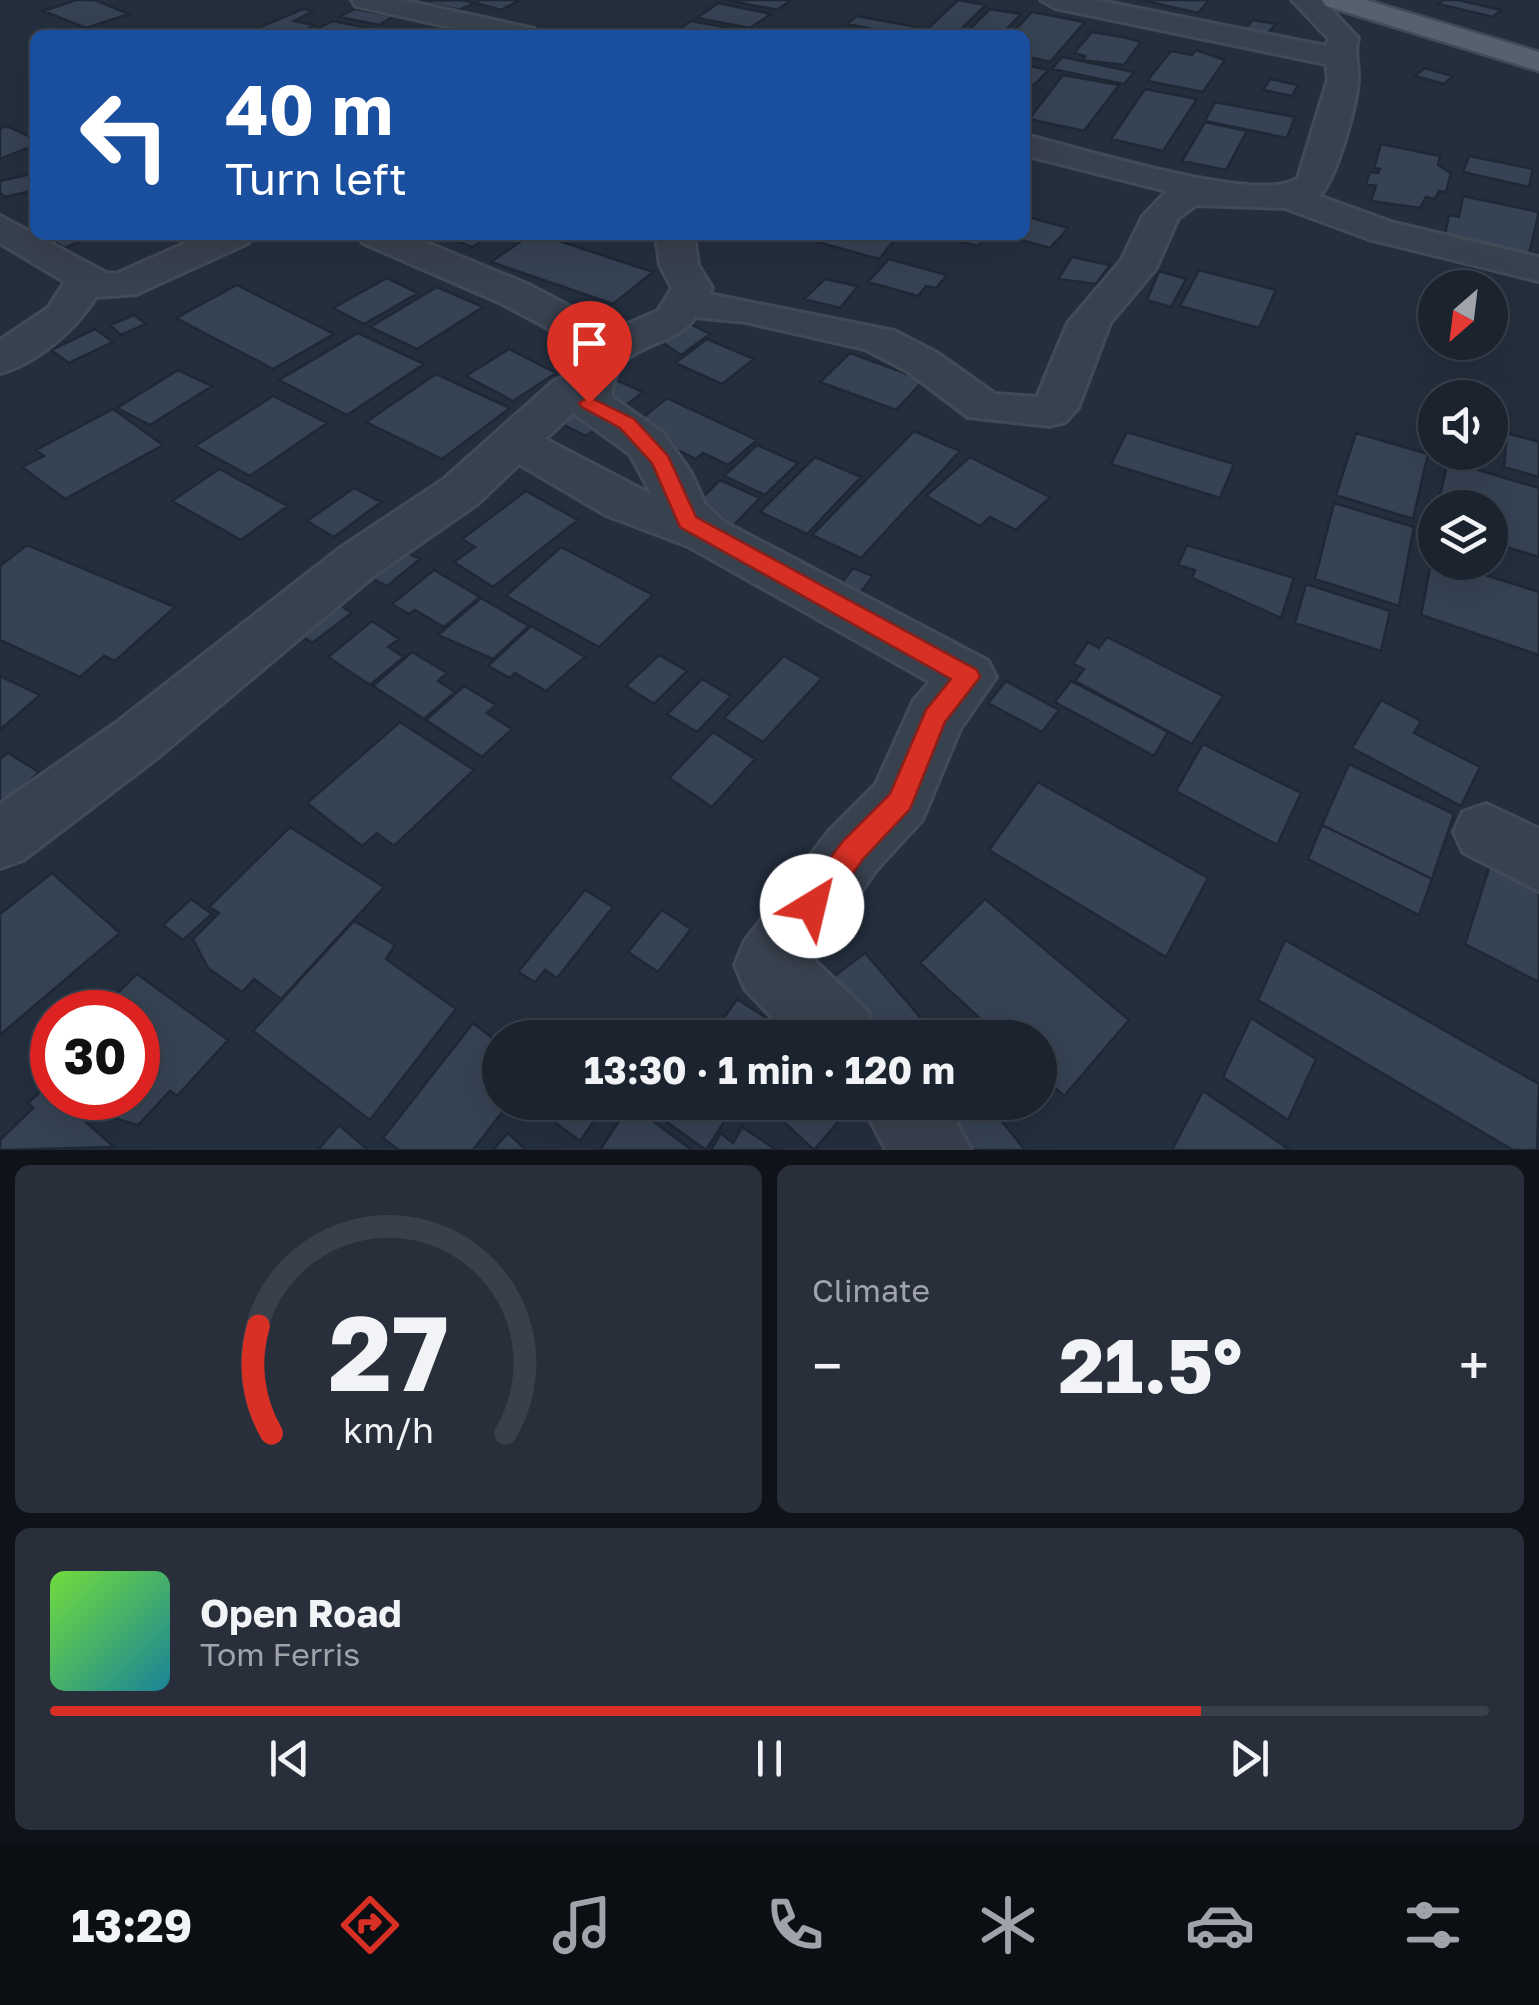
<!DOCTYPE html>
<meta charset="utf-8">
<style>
:root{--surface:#1b232e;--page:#282f3a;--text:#f1f3f6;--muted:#a0a4aa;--line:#39404a;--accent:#d93025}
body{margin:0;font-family:"Golos Text",sans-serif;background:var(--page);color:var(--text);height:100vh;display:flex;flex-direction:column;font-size:38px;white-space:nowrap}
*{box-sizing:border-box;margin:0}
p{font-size:32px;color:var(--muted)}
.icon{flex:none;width:55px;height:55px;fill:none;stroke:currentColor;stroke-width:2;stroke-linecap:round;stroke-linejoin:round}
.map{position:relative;height:1150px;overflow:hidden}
.details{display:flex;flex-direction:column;gap:15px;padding:15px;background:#0f1319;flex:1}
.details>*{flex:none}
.hud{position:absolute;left:30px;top:30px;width:1000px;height:210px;border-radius:15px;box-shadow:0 10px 40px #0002,0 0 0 2px var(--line);background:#1a4fa0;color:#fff;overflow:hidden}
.needle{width:65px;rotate:208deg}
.controls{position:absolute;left:1418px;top:270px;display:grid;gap:20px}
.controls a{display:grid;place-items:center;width:90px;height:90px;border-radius:50%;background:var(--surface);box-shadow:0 10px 40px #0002,0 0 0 2px var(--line);font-size:50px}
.speed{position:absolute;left:30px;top:990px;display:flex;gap:20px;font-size:50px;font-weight:700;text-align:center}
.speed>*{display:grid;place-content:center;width:130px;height:130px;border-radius:50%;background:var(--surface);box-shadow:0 10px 40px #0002,0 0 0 2px var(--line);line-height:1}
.speed .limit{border:15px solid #d22;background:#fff;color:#111}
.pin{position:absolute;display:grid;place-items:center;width:85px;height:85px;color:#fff;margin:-102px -42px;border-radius:50% 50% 50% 0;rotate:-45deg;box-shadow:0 0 10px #0007}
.pin .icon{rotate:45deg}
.me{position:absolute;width:110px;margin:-55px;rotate:36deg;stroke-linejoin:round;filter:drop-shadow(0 0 8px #0008)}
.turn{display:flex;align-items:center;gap:35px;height:210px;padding:0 30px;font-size:45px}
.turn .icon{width:130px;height:130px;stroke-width:2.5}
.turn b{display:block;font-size:70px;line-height:85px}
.big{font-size:75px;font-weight:700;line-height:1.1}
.details .card{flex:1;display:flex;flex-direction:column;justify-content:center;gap:15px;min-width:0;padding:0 35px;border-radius:15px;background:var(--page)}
.details .dial{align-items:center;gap:0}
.dial svg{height:260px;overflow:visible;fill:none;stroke:var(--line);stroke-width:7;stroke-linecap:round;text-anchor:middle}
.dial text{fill:var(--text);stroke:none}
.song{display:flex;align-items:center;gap:30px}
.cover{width:120px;height:120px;border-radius:15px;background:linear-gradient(135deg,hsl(100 70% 55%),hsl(190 70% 35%))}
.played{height:10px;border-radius:5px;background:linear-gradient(90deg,var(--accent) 80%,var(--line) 80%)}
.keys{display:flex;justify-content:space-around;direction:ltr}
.heat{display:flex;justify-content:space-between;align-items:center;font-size:55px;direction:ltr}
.details .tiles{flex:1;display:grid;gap:15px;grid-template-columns:1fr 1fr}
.card:last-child{grid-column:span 2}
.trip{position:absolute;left:482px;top:1020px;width:575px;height:100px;border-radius:50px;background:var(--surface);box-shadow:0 10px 40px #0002,0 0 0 2px var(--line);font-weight:700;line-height:100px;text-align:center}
.menu{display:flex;height:160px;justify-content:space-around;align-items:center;background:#0b0e12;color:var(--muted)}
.menu .icon{width:70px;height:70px}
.menu .current{color:var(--accent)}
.menu b{font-size:45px;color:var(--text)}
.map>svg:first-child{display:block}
</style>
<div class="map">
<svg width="1539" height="1150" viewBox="0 0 1539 1150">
<rect width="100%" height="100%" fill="#242f3e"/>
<path fill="#364354" stroke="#1f2835" stroke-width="2.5" d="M76 0H95L129 14 86 28 43 11Z
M462 0 475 3 460 10 417 1Z
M480 0H520L501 10 475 3Z
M727 0H791L777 10Z
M958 0 986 5 955 35H921Z
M1142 0H1209L1198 13Z
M1444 0H1458L1501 10 1493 17 1438 4Z
M718 3 771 14 750 28 697 18Z
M303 9 313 11 294 21 314 25 297 35 258 28Z
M355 9 394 16 379 25 339 17Z
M990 9 1021 14 1001 35H964Z
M1032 12 1085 22 1050 62 1025 56V35H1010Z
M857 16 922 28 914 35H903L847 24Z
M1253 20 1276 24 1268 33 1245 29Z
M333 21 373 29 363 35H305Z
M691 21 735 29 728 35H671Z
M1092 32 1123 37 1141 42 1124 65 1082 60 1085 56 1074 53Z
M1196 50 1225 60 1203 92 1147 81 1171 51 1192 55Z
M1062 57 1134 72 1124 84 1052 69Z
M1025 65 1049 70 1034 85 1025 83Z
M1425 68 1453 76 1444 84 1415 76Z
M1063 75 1119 85 1084 131 1029 119Z
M1270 79 1298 85 1292 96 1263 90Z
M1145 89 1197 99 1163 151 1111 139Z
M1215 102 1295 117 1287 138 1205 121Z
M1205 122 1247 131 1226 170 1182 161Z
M7 126 35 139V145L0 159V128Z
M1381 144 1440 156 1438 165 1451 173 1446 192 1439 191 1435 199 1426 197 1420 208 1371 201 1376 186 1366 184 1370 172 1378 173 1380 169 1374 168Z
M1469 156 1533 169 1529 187 1463 172Z
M35 173V190L5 197 0 193V181Z
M1463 196 1539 212 1529 253 1445 235 1449 215 1459 217Z
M1025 216 1068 228 1050 248 1004 235H1025Z
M59 235H93L65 248 50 239Z
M441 235H492L472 247Z
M530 235H541L653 272 613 304 491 262Z
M820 235H893L898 236 879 259 814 241Z
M935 235H987L978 246Z
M1072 257 1110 265 1096 284 1058 279Z
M889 259 947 275 936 288 926 286 918 296 868 282Z
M1199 270 1276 290 1259 328 1180 306Z
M1159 271 1186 279 1171 307 1147 300Z
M387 278 418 293 364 324 333 308Z
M825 279 858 286 840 308 804 299Z
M237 285 334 334 273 369 176 318Z
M437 287 483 307 417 349 370 327Z
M134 315 146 324 121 335 110 325Z
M682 320 710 334 681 355 660 341Z
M95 329 113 342 69 363 51 350Z
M358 333 424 364 347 415 279 380Z
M707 339 754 359 722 384 675 363Z
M509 349 556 373 513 401 466 376Z
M850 353 924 380 896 410 820 382Z
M178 370 212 386 150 425 117 408Z
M436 374 510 408 442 459 366 422Z
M616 380 643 392 619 411 592 398Z
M273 396 327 423 250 476 195 446Z
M667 398 757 440 728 465 703 453 696 459 631 427Z
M577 408 605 423 586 436 558 422Z
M113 409 163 445 65 499 22 467 44 456 36 450Z
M914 431 960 451 861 558 812 535Z
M1127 432 1234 464 1220 498 1111 464Z
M1356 433 1428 454 1413 519 1336 495Z
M1507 433 1539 442V477L1504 467Z
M757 445 798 463 765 495 724 476Z
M815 457 861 477 807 534 760 512Z
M970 457 1050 497 1016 530 990 517 980 526 926 496Z
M1448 461 1539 488V557L1490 542V508H1437Z
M219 469 288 506 241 540 172 501Z
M720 480 760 498 728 531 687 513Z
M354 488 381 502 334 537 307 521Z
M526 491 578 520 493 587 454 562 475 547 462 539Z
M1334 503 1414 527 1399 606 1315 579Z
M27 545 175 607 115 661 104 656 80 677 0 640V566Z
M1187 545 1294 578 1281 618 1192 578 1195 570 1178 565Z
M561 547 653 595 599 647 506 596Z
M402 550 420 559 387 586 369 577Z
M1432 558 1539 592V655L1421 615Z
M853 568 873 576 857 597 837 589Z
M434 570 480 597 444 627 415 610 409 614 392 604Z
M1306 584 1390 611 1381 651 1295 623Z
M481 598 529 626 493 659 438 635Z
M335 602 352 613 312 643 296 631Z
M372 621 399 639 388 647 404 657 370 685 328 657Z
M531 626 585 657 546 691 515 673 510 678 488 666Z
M1107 637 1223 696 1192 744 1075 681 1084 669 1073 664 1088 642 1099 648Z
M412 652 447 673 438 681 455 692 424 719 373 686Z
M659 655 687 671 654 704 626 686Z
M784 656 822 678 763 742 724 718Z
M0 676 40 695 0 730Z
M702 679 731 696 697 732 667 714Z
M1006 681 1059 710 1042 732 988 703Z
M1071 681 1168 732 1154 756 1055 702Z
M464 686 496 705 487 713 512 729 482 757 426 720Z
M1381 700 1421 721 1414 733 1480 767 1461 806 1352 748Z
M400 722 474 770 394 846 377 833 362 846 307 803Z
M713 732 755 759 712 807 669 778Z
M1203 744 1301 793 1277 845 1176 791Z
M8 753 39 772 0 811V759Z
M1349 764 1454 814 1432 879 1322 825Z
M1038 782 1208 878 1166 957 989 850Z
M1322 825 1432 879 1419 915 1308 859Z
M290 827 384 887 281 999 254 979 242 992 208 968 193 939 219 913 209 907Z
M1490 865 1539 888V982L1465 944Z
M52 873 120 933 0 1035V914Z
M585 890 613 907 557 978 545 970 535 982 518 972Z
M191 899 212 914 183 940 163 925Z
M985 899 1129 1020 1064 1096 1040 1074V1038H1001L920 963Z
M662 910 691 929 658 972 628 952Z
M354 921 395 945 386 959 456 1009 370 1120 253 1031Z
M1285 940 1539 1084 1537 1150H1513L1258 1000Z
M865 953 938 1038H871L825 983Z
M137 974 228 1040 177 1096 170 1091 138 1125 81 1109 74 1098H138V1012H98Z
M737 999 785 1030 779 1038H710Z
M1251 1018 1316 1059 1288 1120 1223 1077Z
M473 1023 500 1044V1102H510L473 1150H399L383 1138Z
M46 1086 52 1098H59L114 1147 0 1150V1140L33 1108 28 1103Z
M1203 1091 1290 1150H1172Z
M536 1102H607L580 1141 533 1106Z
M656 1102H737L706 1150 650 1110Z
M778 1102H855L814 1150 772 1111Z
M916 1102H986L1025 1150H952Z
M630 1104 692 1150H600Z
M339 1125 368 1150H318Z
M742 1127 777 1150H711L721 1133 733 1143Z
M508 1133 526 1150H493Z"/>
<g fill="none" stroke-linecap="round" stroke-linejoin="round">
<g stroke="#414a57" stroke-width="6">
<path id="minor" d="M352 0H403L534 29 538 35H486L356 6Z
M1041 0H1096L1326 46 1329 39 1292 0H1322L1358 38C1354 52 1358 62 1358 77 1358 101 1336 181 1319 196L1394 223 1539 257V281L1369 239 1285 208 1196 205 1178 218 1156 268 1110 323 1078 408 1065 422 1049 426 968 417 907 371 865 349 746 322 695 317C671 353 613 337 612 397L663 433 691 473 705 504 724 522 988 661 996 677 960 729 922 820 876 870 814 960 868 1012 878 1038H792L745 989 735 965 745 941 830 830 876 784 914 700 930 682 688 546 606 515 519 464 477 504 375 575 158 757 23 860 0 868V804L116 723 339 549 443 480 553 382 574 372 589 350 501 303 363 243 357 235H408L529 285 614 330 658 311 672 288 660 265 656 235H694L698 265 712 288 709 294 894 331 937 353 995 394 1037 397 1068 323 1121 261 1143 216 1167 191 1025 155V135C1075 147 1262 206 1298 178L1328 79 1326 64 1055 8ZM573 413 630 454 652 495 545 439Z
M0 216 106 273 116 274 204 235H254L248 243 136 294 96 297C75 329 38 363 0 373V340L48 308 65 282 0 243Z
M1486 804 1539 829V891L1463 852 1454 832 1463 812Z
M861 1102H945L971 1150H886Z"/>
</g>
<g stroke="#414a57" stroke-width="5">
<path id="major" d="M1322 0H1366L1539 52V71L1326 6Z"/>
</g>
<use href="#minor" fill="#38414e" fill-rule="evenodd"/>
<use href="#major" fill="#56606e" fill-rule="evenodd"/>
</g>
<path fill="#d93025" stroke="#8d1f18" stroke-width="2.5" d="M589 397 634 419 668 456 696 517 977 670 980 677 945 722 910 809 863 859 823 915 812 919 802 915 798 906 802 896 843 841 890 794 926 710 951 679 680 527 652 463 620 428 582 407 579 403Z"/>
</svg>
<div class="controls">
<a><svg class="needle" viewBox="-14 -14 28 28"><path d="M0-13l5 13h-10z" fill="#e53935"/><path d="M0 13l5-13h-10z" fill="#a0a4aa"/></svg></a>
<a><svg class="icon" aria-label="sound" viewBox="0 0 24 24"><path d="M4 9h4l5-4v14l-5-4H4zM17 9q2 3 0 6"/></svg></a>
<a><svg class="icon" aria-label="layers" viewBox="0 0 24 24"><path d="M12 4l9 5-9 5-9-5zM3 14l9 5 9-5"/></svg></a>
</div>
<div class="speed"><div class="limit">30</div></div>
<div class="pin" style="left:589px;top:403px;background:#d93025"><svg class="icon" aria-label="arrive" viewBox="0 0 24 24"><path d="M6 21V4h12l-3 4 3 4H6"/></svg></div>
<svg class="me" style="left:812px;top:906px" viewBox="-20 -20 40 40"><circle r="19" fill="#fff"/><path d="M0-13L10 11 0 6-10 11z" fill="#d93025"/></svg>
<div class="trip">13:30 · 1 min · 120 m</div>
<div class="hud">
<div class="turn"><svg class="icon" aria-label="left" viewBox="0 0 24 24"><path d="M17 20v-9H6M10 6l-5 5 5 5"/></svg><div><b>40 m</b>Turn left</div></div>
</div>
</div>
<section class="details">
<div class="tiles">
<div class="card dial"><svg viewBox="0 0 100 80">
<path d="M14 69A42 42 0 1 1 86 69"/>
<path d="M14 69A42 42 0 0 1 10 36" stroke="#d93025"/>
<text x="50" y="56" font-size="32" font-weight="700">27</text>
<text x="50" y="72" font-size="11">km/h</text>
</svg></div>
<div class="card"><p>Climate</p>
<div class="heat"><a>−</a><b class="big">21.5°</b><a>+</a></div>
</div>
<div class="card">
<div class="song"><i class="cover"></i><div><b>Open Road</b><p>Tom Ferris</p></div></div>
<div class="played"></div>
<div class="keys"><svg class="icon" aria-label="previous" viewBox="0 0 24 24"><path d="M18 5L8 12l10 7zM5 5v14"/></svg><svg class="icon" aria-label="pause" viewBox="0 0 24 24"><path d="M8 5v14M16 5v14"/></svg><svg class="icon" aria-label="next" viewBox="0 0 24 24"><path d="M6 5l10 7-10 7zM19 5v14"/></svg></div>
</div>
</div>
</section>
<nav class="menu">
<b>13:29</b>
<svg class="icon current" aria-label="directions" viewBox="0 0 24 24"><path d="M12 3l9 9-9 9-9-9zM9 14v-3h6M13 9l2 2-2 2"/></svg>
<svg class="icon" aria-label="music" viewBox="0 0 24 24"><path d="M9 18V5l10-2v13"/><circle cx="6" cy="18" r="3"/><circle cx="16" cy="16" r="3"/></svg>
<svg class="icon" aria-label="phone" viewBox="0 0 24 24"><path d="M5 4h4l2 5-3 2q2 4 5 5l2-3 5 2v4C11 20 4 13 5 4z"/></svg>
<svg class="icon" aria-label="climate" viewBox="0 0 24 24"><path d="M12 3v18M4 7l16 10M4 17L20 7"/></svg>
<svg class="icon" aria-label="car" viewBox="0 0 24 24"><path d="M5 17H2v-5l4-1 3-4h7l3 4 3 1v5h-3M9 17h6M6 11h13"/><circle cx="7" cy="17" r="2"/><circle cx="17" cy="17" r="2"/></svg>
<svg class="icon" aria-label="filters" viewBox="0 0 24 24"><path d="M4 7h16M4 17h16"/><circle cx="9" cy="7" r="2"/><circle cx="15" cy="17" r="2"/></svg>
</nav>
